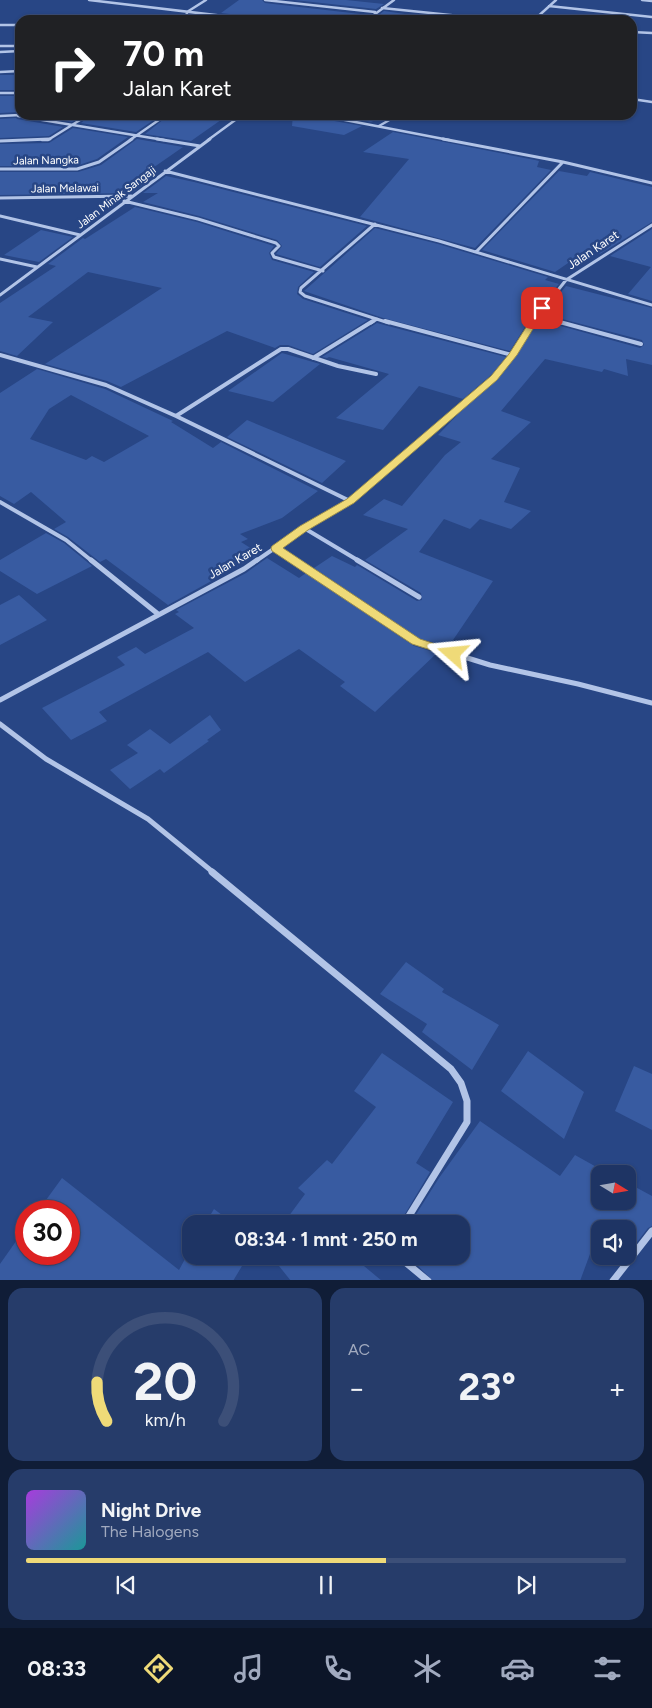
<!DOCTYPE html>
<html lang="id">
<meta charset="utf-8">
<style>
:root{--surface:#1e3464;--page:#263c6a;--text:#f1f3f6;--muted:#a1aabf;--line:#3c4f78;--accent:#efda78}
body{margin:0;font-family:Figtree,sans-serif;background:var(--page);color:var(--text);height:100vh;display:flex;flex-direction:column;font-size:19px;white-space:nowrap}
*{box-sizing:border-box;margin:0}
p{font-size:16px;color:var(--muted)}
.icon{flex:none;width:28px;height:28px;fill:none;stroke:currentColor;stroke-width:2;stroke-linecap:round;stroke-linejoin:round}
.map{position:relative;height:1280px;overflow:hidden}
.drawer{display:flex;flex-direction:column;gap:8px;padding:8px;background:#101d37;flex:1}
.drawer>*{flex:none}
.guide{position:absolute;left:15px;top:15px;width:622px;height:105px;border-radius:15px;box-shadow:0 1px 4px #0004,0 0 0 1px var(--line);background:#202124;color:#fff;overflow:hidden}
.needle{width:32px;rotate:101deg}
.tools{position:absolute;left:591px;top:1165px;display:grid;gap:10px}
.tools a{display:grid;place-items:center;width:45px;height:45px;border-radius:10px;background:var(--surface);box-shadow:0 1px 4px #0004,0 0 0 1px var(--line);font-size:25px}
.speed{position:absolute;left:15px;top:1200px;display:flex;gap:10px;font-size:25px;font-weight:700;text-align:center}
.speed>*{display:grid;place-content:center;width:65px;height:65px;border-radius:50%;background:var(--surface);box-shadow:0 1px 4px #0004,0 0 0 1px var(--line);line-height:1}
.speed .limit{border:8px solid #d22;background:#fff;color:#111}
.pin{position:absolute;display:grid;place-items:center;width:42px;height:42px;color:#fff;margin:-21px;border-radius:10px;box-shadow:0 2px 8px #0006}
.me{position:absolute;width:55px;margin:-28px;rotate:288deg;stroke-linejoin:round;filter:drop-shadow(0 0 4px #0008)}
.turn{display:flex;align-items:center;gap:18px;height:105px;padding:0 25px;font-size:22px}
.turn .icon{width:65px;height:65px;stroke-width:2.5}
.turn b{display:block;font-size:35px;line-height:42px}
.big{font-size:38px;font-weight:700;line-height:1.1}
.drawer .card{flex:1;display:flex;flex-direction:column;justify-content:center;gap:8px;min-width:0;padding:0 18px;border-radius:15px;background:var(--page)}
.drawer .dial{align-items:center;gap:0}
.dial svg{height:130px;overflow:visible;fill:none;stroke:var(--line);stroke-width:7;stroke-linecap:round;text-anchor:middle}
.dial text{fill:var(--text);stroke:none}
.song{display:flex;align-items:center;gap:15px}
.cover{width:60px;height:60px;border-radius:8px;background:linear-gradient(135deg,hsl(280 70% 55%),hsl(180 70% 35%))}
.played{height:5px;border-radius:2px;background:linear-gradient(90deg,var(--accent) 60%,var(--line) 60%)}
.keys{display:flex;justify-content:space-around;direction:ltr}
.heat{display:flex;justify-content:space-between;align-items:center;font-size:28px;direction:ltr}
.drawer .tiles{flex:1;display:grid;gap:8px;grid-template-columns:1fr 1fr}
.card:last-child{grid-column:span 2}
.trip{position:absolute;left:182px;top:1215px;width:288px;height:50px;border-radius:15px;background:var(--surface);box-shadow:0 1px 4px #0004,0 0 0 1px var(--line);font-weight:700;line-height:50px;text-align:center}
.dock{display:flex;height:80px;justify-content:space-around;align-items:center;background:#0c1528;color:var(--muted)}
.dock .icon{width:35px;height:35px}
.dock .active{color:var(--accent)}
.dock b{font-size:22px;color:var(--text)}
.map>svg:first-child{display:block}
</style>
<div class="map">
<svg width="652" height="1281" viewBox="0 0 652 1281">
<rect width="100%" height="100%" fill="#284685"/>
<path fill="#385ba1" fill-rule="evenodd" d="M239 0H262L265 3 369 15 364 20H260L257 17 221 13Z
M294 0H346L384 4 376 9Z
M384 11 405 14V20H372Z
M0 75H20V90H0Z
M0 96H20V112L0 113Z
M31 115H82L72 122Z
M91 115H161L136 132 81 123Z
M169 115H228L191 141 145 134Z
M293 115H316L318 118 362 126 344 135 292 126Z
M336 115H387L371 122Z
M16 118 17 119 63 127 49 136 0 138V119Z
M73 128 128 137 97 159 76 166H0V144L49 143Z
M393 132 535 160 539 161 537 167 551 170 475 248 360 217 409 159 363 152Z
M137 139 183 147 147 172 157 174 132 193 0 195V172H78L101 165Z
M559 171 587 176 590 172 652 187V222L600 254 587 250 555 272 482 250Z
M166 176 194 182 367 226 320 267 276 254 282 246 277 240 199 216 143 202 158 193H143Z
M135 207 197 222 274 246 269 253 272 260 314 272 298 287 297 294 303 299 368 320 313 354 288 345H280L275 348 227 331 121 387 107 381 45 364 162 288 88 272 28 317 53 322 17 356 0 351V303L56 266 48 264 83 238 85 239Z
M375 228 438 244 548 277 545 280 559 284 533 314 510 351 383 318 304 291Z
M652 229V301L628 294 651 267 610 256Z
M41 230 73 237 39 262 4 255Z
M566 286 652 308V365L626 359 628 376 604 369 602 372 545 359 501 411 531 422 491 459 520 468 504 502 531 511 511 529 480 519 470 529 444 519 419 552 493 581 451 643 449 641 444 646 418 638 314 568 332 556 355 567 357 565 417 601 422 600 421 593 365 560 408 529 363 515 384 499 402 506 445 455 461 442 438 435 465 407 497 380 515 357 539 320 640 348 644 345 642 340 543 314Z
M377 323 388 326 506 357 491 375 463 399 419 386 383 430 336 418 389 374 329 357 327 358 322 357Z
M282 353 320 364 273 402 228 391Z
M37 369 105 389 173 421 171 422 213 448 221 442 318 491 282 518 240 534 248 539 241 542 260 554 168 605 106 559 100 562 68 537 54 529 66 522 31 492 14 504 0 496V393ZM71 395 149 436 104 462 92 456 86 460 30 439 49 409Z
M247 420 346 461 322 483 227 437Z
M46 533 64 543 92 566 37 594 0 571V560Z
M267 558 299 578 306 573 414 646 437 653 375 712 340 686 345 682 299 649 245 682 208 652 99 712 107 721 71 740 42 708 125 665 117 657 136 647 145 654 194 628 175 614 179 612 176 610 246 573Z
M19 595 47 620 0 645V605Z
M210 715 221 730 207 740 209 741 164 773 160 769 130 789 110 770 138 753 127 745 150 729 170 744Z
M406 962 444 989 442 992 499 1025 472 1070 422 1032 427 1024 380 994Z
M528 1051 584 1092 564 1139 501 1091Z
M382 1053 453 1102 416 1163 430 1172 399 1224H283L305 1194 298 1188 327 1160 332 1164 376 1107 354 1091Z
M634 1066 652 1074V1130L615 1111Z
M480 1121 560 1176 575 1155 609 1174H600V1201H628V1183L652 1196V1226L648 1228 634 1246 628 1242V1229H604L600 1227 580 1281H433L416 1264 421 1256H461V1224H410L439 1178Z
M62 1178 179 1270 191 1248V1256H248L233 1281H0V1264L26 1227V1254H69V1211H38Z
M214 1209 234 1224H205Z
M271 1256H352L382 1281H291Z"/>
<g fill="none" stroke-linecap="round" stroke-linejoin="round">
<path stroke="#b2c4e7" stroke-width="2.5" d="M89 0 257 20
M265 0 375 12
M642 0 652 1
M549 6 652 17
M382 8 499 20
M186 20 187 12 206 0
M367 20 394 0
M534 20 556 0
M0 25H20
M632 32 652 33
M0 46H20
M0 52 20 51
M0 72 20 71
M0 93H20
M632 99 652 102
M319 115 449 140
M0 116 20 115
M18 116 164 140
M379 126 398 115
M42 140H48L88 115
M130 140 166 115
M208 140 242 115"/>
<path stroke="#b2c4e7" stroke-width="3" d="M157 139 200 146
M443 139 563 162 652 183
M0 141 50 139
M0 169H77L99 162 132 139
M165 171 439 241 652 305
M0 198 131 196
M124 201 198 219 276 243 279 246 272 253 274 257 323 271
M0 216 80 235
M375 224 301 288 300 292 305 296 389 323
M476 252 563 162
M0 259 37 267
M0 295 210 139
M536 316 561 323
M371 323 377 319
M532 323 566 280 652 225"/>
<path stroke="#b2c4e7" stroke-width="4" d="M385 321 512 355
M556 321 641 344
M0 355 106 385 176 416 350 501
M313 358 373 321
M176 416 281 349H288L338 366 376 374
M0 502 66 540 92 561
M304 528 359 561
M276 548 296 561
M256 561 304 528 350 501 494 378 512 355 533 321"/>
<path stroke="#b2c4e7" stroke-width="5" d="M91 560 158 614
M294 560 416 642 490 665 578 684 652 703
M357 560 419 597
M0 700 244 569 257 560
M0 724 46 759 148 819 214 873"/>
<path stroke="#b2c4e7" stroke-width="7" d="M212 872 451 1069 461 1083 467 1101V1122L404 1224
M398 1256 428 1281
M613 1281 652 1231"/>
</g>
<path fill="#efda78" stroke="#9b8e4e" d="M542 306 546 308 517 355 497 380 354 503 308 530 283 548 420 639 457 651 459 654 457 656 453 657 412 644 272 551 271 548 272 546 300 526 347 499 491 376 509 354 539 307Z"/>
<g text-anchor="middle" stroke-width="5" stroke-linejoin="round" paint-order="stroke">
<g font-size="11" fill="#fff" stroke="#284685">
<text transform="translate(46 160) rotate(-1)" y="4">Jalan Nangka</text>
<text transform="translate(65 188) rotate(-1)" y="4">Jalan Melawai</text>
<text transform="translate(116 197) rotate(-37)" y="4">Jalan Minak Sangaji</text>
</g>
<g font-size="12" fill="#fff" stroke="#284685">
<text transform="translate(593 250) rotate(-34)" y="4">Jalan Karet</text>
<text transform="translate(235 561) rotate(-30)" y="4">Jalan Karet</text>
</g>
</g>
</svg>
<div class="tools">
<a><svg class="needle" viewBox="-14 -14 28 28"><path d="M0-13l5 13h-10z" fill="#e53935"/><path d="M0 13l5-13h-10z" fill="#a1aabf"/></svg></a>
<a><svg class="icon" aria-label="sound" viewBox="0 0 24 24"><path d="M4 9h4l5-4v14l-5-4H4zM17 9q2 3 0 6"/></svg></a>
</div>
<div class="speed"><div class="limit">30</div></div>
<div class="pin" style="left:542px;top:308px;background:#d93025"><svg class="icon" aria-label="arrive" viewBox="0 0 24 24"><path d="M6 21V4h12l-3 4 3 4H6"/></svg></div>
<svg class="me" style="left:453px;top:654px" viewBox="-20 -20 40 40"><path d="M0-17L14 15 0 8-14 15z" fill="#efda78" stroke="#fff" stroke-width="4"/></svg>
<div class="trip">08:34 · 1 mnt · 250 m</div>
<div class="guide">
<div class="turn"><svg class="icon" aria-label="right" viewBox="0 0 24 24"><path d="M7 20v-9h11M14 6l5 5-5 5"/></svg><div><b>70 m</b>Jalan Karet</div></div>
</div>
</div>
<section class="drawer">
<div class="tiles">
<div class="card dial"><svg viewBox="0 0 100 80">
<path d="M14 69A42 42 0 1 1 86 69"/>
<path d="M14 69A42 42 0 0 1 8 45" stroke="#efda78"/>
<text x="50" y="56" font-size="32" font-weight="700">20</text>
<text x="50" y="72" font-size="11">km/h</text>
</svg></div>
<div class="card"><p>AC</p>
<div class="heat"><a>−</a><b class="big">23°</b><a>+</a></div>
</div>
<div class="card">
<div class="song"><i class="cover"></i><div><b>Night Drive</b><p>The Halogens</p></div></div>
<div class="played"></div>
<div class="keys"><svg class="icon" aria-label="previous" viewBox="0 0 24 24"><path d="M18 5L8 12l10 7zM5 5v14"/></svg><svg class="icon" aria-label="pause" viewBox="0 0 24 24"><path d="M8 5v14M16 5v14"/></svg><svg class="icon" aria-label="next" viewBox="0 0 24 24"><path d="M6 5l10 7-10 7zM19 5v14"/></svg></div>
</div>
</div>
</section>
<nav class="dock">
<b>08:33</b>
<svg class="icon active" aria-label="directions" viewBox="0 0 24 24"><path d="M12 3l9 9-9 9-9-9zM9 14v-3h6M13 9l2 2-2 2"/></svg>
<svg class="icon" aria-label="music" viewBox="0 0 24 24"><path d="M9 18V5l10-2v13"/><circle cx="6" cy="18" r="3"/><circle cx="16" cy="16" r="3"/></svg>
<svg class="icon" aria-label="phone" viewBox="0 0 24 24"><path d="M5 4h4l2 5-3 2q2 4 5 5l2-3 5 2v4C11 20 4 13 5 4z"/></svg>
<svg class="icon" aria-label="climate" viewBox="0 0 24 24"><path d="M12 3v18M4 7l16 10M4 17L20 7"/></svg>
<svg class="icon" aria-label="car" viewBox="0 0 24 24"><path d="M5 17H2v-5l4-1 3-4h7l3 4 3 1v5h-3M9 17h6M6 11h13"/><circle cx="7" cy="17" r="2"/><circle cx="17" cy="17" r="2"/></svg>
<svg class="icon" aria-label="filters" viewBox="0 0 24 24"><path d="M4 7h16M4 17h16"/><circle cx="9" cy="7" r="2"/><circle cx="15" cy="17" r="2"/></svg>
</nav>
